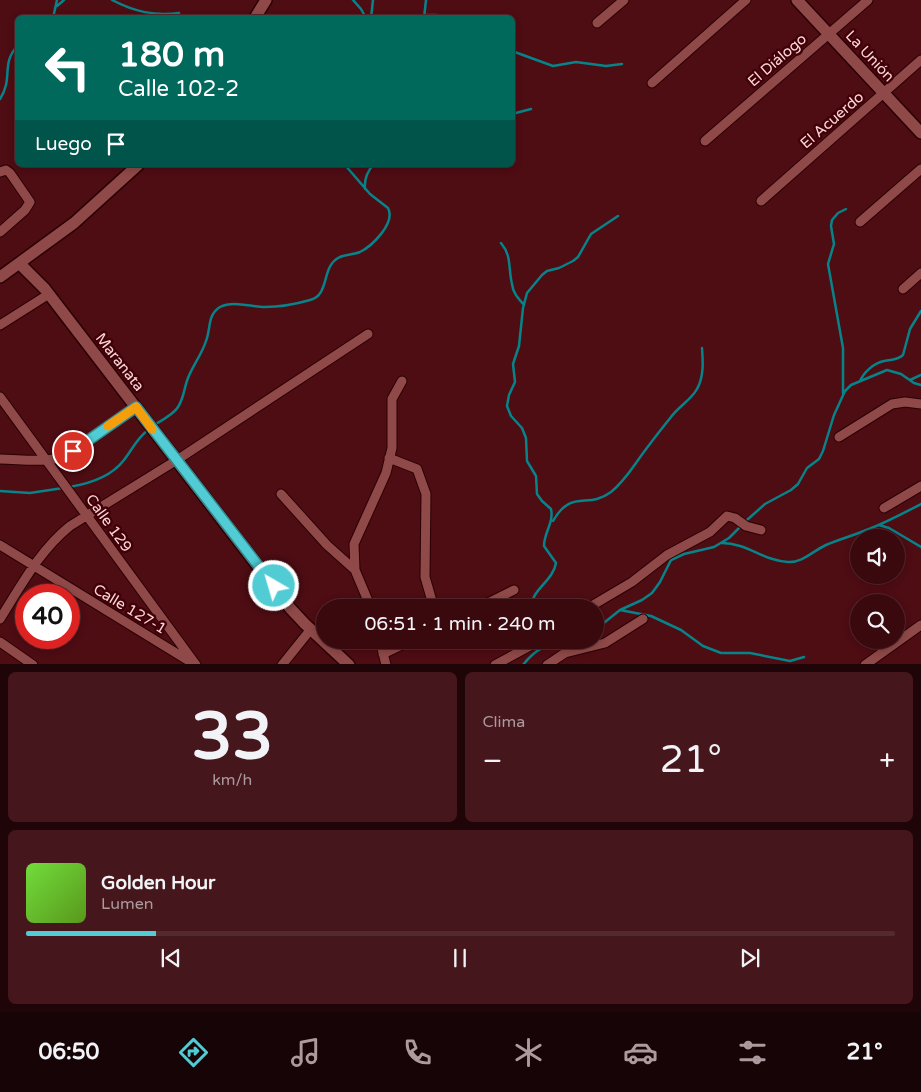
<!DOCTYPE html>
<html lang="es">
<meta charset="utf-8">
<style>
:root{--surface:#3a090e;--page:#45171c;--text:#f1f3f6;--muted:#ab9a9e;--line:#542a2e;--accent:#51ccd4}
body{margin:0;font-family:"Varela Round",sans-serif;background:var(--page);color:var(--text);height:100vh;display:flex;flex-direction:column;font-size:19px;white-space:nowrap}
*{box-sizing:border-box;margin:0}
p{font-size:16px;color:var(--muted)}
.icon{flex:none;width:28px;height:28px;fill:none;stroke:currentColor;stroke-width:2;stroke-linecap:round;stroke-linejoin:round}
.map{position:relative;height:664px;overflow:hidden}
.side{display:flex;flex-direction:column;gap:8px;padding:8px;background:#200508;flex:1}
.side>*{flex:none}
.guide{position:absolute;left:15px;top:15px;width:500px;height:152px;border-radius:8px;box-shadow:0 2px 8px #0003,0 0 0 1px var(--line);background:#00695c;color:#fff;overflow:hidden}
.controls{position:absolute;left:850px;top:529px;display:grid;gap:10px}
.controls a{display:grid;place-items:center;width:55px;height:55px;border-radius:50%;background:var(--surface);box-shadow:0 2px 8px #0003,0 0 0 1px var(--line);font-size:25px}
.speed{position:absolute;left:15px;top:584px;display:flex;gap:10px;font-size:25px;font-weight:700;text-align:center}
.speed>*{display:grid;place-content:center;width:65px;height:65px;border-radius:50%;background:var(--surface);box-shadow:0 2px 8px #0003,0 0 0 1px var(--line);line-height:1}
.speed .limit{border:8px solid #d22;background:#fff;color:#111}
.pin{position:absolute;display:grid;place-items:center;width:42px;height:42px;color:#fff;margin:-21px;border:2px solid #fff;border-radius:50%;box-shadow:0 1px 5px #0007}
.me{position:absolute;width:55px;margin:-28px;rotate:322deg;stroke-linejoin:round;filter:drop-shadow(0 0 4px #0008)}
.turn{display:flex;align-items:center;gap:18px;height:105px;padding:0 20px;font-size:22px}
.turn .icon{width:65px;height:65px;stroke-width:2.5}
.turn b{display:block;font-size:35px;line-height:42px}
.then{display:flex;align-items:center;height:48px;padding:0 20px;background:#0003;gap:10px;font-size:19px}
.big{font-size:38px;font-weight:600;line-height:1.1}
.side .tile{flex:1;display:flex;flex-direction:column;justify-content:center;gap:8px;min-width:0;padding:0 18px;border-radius:8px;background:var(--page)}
.side .dial{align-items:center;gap:0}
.dial b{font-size:65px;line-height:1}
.song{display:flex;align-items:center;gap:15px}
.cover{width:60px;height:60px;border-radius:8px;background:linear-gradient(135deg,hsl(100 70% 55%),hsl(90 70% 35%))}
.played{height:5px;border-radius:2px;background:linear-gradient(90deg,var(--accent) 15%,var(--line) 15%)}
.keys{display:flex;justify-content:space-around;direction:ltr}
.heat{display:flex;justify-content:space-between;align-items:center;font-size:28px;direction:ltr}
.side .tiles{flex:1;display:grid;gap:8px;grid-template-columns:1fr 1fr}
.tile:last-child{grid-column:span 2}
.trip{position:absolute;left:316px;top:599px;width:288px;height:50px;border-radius:25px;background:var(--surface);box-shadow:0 2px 8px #0003,0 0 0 1px var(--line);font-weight:600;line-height:50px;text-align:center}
.tab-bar{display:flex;height:80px;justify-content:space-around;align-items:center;background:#170406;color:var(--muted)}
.tab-bar .icon{width:35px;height:35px}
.tab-bar .on{color:var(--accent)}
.tab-bar b{font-size:22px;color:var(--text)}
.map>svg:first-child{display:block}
</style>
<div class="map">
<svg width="921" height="665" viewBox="0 0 921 665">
<rect width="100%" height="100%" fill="#4e0c13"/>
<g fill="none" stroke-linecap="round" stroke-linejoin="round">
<path stroke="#07838a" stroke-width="2.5" d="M112 0C135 12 154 16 179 13
M353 0 361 9 366 18
M57 6 64 0
M425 15H436L446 18
M53 18 57 0
M371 18 373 0
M424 18 426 0
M512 51 553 66 576 62 606 66 622 64
M0 99C14 77 0 65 18 45
M512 114 531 109
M365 189C364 179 367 172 373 165
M501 243C512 256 508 268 512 284 513 293 518 298 524 305
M910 380 921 375
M860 381C864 372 874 363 884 361 892 359 896 361 903 355L910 329 921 311
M843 394V348L828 264 834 244 831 226 832 220 838 213 846 209
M154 425C162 420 173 415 178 407 184 398 184 388 188 378 193 365 202 354 206 341 211 329 207 315 220 307 233 300 251 307 265 307 279 307 296 304 310 300 330 295 321 268 338 258 344 254 353 255 360 252 372 246 396 223 388 208L370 194 345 165
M69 487C88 484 111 477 124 460 132 450 137 438 148 430
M0 491 30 493 63 488
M747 520 765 504 791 490 798 484 807 468 819 459 823 451 834 415 845 391 851 385 887 370 901 374 914 383 921 385
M553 521C572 488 587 510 611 492 621 484 629 473 636 463 647 447 659 432 671 417 678 407 691 400 697 389 704 377 703 361 702 348
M879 525 889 528 921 547
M722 543C747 543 764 561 788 562 802 563 813 551 826 545 840 539 855 535 869 529 887 522 904 513 921 504
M530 608C533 588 553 581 556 563L544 546C544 532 554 523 551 509L542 501 537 494 536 476 527 461 526 438 522 428 511 416 507 406 509 395 515 382 513 364 519 346 523 308 527 293 542 275 547 271 559 268 573 261 578 257 591 234 618 216
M620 610 651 616 681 630 703 646 721 653H750L790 661 804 657
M595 630 620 610 642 600 652 593 660 582 671 560 684 554 714 547 729 538 741 526
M523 665C535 649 549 643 567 640"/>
<g stroke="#2b0003" stroke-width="11">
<path id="minor" d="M597 23 624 0
M652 83 746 0
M705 141 868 0
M0 172 6 170 10 173 30 202 25 210 0 232
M761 201 921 60
M860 222 921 169
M903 289 921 273
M0 325 49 294
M0 397 196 665
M839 437 892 404 905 402 921 404
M389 458 417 469 426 494 425 577 434 608
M0 459C17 459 37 462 54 459 75 455 117 420 136 407
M281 494 327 545 355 570
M884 508 921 486
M0 545 194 664
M371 608 355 570 354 544 386 473 392 448V399L402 381
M478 608 514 590
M588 608 632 582 667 555 710 532 727 516 735 518 746 526 761 530
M0 619C21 586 39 551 70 526L177 460 368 334
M380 640 386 665
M0 642 33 665
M383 654 412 640
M282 665 311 629
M495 665 541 640
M547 665 565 653 605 643 643 619
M865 665 921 625"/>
</g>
<g stroke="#2b0003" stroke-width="14">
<path id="tertiary" d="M797 0 921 133
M255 18 266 0
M20 264 45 289 290 608 305 624 349 665
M0 277 74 223 138 165"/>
</g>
<use href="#minor" stroke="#8f4948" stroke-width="9"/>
<use href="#tertiary" stroke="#8f4948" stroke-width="11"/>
</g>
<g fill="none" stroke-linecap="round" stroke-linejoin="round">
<g stroke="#35858a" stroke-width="12">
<path id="route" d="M73 451 136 407 274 586"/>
</g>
<use href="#route" stroke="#51ccd4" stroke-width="9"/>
<path stroke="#f59e0b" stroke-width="9" d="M108 426 136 407 152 429"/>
</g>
<g text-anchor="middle" stroke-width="5" stroke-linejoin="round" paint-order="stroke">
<g font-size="15" fill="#f9d7d5" stroke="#420109">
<text transform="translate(870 56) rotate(47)" y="5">La Unión</text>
<text transform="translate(777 60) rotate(-41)" y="5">El Diálogo</text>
<text transform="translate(832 120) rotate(-41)" y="5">El Acuerdo</text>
<text transform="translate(120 362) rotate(52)" y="5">Maranata</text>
<text transform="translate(109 523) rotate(54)" y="5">Calle 129</text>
<text transform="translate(130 609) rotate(31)" y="5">Calle 127-1</text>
</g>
</g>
</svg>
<div class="controls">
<a><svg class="icon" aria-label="sound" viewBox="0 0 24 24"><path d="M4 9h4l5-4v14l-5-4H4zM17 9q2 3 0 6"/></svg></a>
<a><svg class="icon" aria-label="search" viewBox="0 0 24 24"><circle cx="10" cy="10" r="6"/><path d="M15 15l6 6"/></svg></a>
</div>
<div class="speed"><div class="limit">40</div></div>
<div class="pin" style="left:73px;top:451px;background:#d93025"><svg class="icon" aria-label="arrive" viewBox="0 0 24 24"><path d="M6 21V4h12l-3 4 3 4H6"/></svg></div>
<svg class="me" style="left:274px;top:586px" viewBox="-20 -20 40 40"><circle r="17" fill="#51ccd4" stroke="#fff" stroke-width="3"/><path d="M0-11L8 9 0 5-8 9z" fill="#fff"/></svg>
<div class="trip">06:51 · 1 min · 240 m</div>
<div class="guide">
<div class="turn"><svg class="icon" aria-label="left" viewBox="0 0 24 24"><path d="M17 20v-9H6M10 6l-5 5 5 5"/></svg><div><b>180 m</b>Calle 102-2</div></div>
<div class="then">Luego<svg class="icon" aria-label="arrive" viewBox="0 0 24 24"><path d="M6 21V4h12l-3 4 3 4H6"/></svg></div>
</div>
</div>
<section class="side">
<div class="tiles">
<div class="tile dial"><b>33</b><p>km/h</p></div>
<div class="tile"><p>Clima</p>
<div class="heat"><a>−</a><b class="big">21°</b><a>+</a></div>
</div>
<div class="tile">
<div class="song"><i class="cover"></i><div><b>Golden Hour</b><p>Lumen</p></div></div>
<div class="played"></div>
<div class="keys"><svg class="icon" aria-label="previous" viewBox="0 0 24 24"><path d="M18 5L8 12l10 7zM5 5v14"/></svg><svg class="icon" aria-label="pause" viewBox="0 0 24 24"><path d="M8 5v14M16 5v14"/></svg><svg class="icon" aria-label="next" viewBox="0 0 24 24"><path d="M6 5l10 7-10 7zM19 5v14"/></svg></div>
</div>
</div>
</section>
<nav class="tab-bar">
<b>06:50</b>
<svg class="icon on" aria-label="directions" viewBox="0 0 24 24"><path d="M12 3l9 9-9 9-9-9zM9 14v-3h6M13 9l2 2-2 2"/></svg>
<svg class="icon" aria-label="music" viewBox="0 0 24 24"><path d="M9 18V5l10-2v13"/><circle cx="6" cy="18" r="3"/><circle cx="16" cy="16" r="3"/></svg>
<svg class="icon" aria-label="phone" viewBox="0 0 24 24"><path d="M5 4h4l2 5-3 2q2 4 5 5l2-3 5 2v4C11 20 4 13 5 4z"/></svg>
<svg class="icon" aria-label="climate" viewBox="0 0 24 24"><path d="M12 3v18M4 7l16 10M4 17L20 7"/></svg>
<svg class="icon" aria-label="car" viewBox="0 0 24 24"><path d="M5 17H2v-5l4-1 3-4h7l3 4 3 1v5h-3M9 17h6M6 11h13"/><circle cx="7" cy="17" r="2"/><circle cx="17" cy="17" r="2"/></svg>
<svg class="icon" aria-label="filters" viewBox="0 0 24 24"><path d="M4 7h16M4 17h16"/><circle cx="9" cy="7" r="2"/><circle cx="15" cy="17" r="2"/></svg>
<b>21°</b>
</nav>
